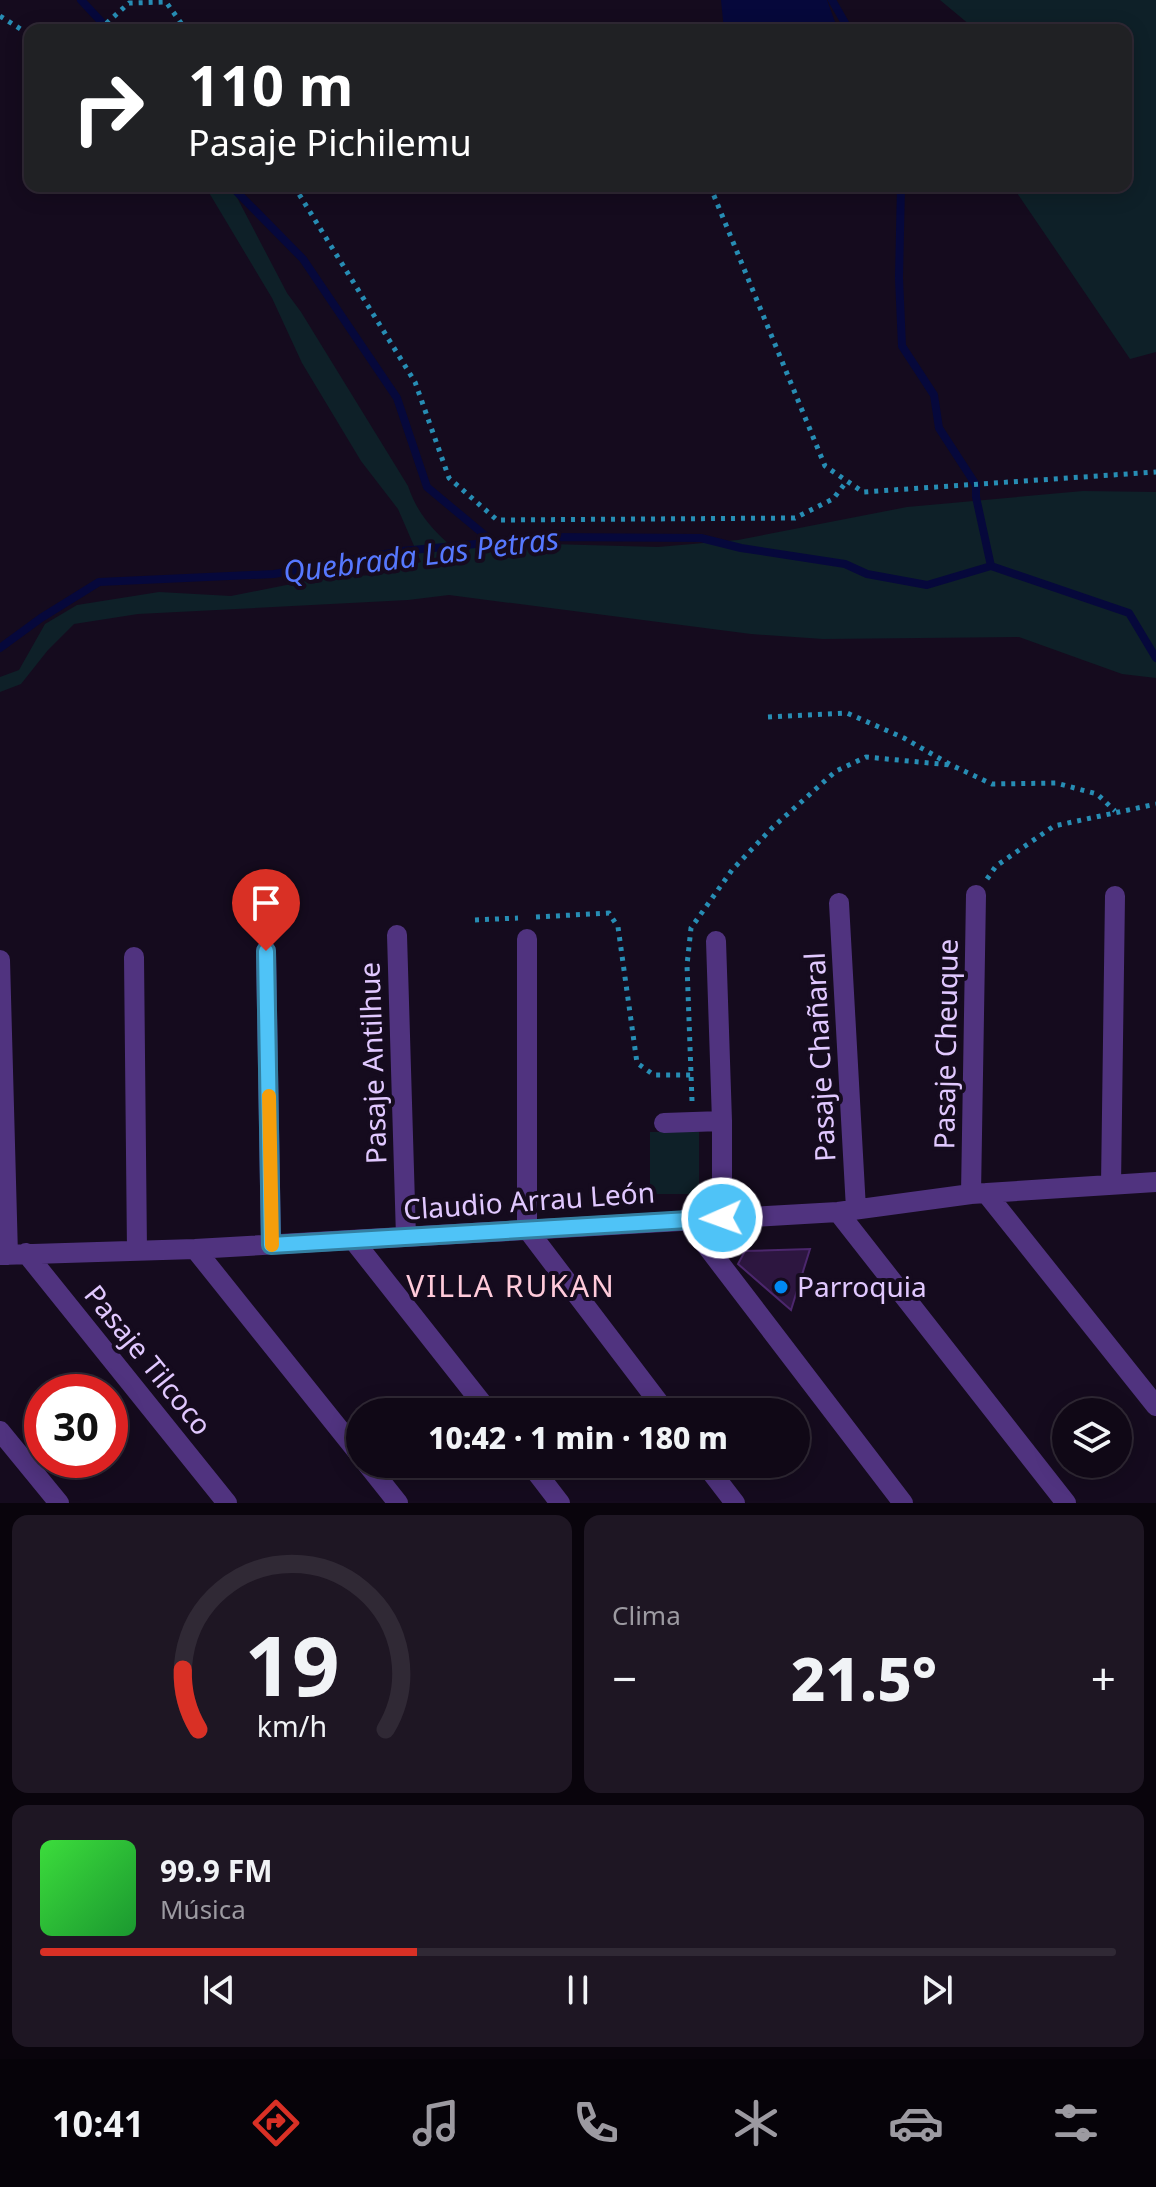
<!DOCTYPE html>
<html lang="es">
<meta charset="utf-8">
<style>
:root{--surface:#100816;--page:#1e1623;--text:#f1f3f6;--muted:#9c9aa1;--line:#302935;--accent:#d93025}
body{margin:0;font-family:"Noto Sans",sans-serif;background:var(--page);color:var(--text);height:100vh;display:flex;flex-direction:column;font-size:30px;white-space:nowrap}
*{box-sizing:border-box;margin:0}
p{font-size:26px;color:var(--muted)}
.icon{flex:none;width:44px;height:44px;fill:none;stroke:currentColor;stroke-width:2;stroke-linecap:round;stroke-linejoin:round}
.map{position:relative;height:1503px;overflow:hidden}
.sheet{display:flex;flex-direction:column;gap:12px;padding:12px;background:#09040c;flex:1}
.sheet>*{flex:none}
.banner{position:absolute;left:24px;top:24px;width:1108px;height:168px;border-radius:16px;box-shadow:0 4px 20px #0003,0 0 0 2px var(--line);background:#202124;color:#fff;overflow:hidden}
.fabs{position:absolute;left:1052px;top:1398px;display:grid;gap:16px}
.fabs a{display:grid;place-items:center;width:80px;height:80px;border-radius:50%;background:var(--surface);box-shadow:0 4px 20px #0003,0 0 0 2px var(--line);font-size:40px}
.speed{position:absolute;left:24px;top:1374px;display:flex;gap:16px;font-size:40px;font-weight:700;text-align:center}
.speed>*{display:grid;place-content:center;width:104px;height:104px;border-radius:50%;background:var(--surface);box-shadow:0 4px 20px #0003,0 0 0 2px var(--line);line-height:1}
.speed .limit{border:12px solid #d22;background:#fff;color:#111}
.pin{position:absolute;display:grid;place-items:center;width:68px;height:68px;color:#fff;margin:-82px -34px;border-radius:50% 50% 50% 0;rotate:-45deg;box-shadow:0 0 8px #0007}
.pin .icon{rotate:45deg}
.me{position:absolute;width:88px;margin:-44px;rotate:268deg;stroke-linejoin:round;filter:drop-shadow(0 0 6px #0008)}
.turn{display:flex;align-items:center;gap:28px;height:168px;padding:0 32px;font-size:36px}
.turn .icon{width:104px;height:104px;stroke-width:2.5}
.turn b{display:block;font-size:56px;line-height:68px}
.big{font-size:60px;font-weight:800;line-height:1.1}
.sheet .card{flex:1;display:flex;flex-direction:column;justify-content:center;gap:12px;min-width:0;padding:0 28px;border-radius:16px;background:var(--page)}
.sheet .dial{align-items:center;gap:0}
.dial svg{height:208px;overflow:visible;fill:none;stroke:var(--line);stroke-width:7;stroke-linecap:round;text-anchor:middle}
.dial text{fill:var(--text);stroke:none}
.song{display:flex;align-items:center;gap:24px}
.cover{width:96px;height:96px;border-radius:12px;background:linear-gradient(135deg,hsl(120 70% 55%),hsl(130 70% 35%))}
.played{height:8px;border-radius:4px;background:linear-gradient(90deg,var(--accent) 35%,var(--line) 35%)}
.keys{display:flex;justify-content:space-around;direction:ltr}
.heat{display:flex;justify-content:space-between;align-items:center;font-size:44px;direction:ltr}
.sheet .tiles{flex:1;display:grid;gap:12px;grid-template-columns:1fr 1fr}
.card:last-child{grid-column:span 2}
.trip{position:absolute;left:346px;top:1398px;width:464px;height:80px;border-radius:40px;background:var(--surface);box-shadow:0 4px 20px #0003,0 0 0 2px var(--line);font-weight:800;line-height:80px;text-align:center}
.menu{display:flex;height:128px;justify-content:space-around;align-items:center;background:#060309;color:var(--muted)}
.menu .icon{width:56px;height:56px}
.menu .current{color:var(--accent)}
.menu b{font-size:36px;color:var(--text)}
.map>svg:first-child{display:block}
</style>
<div class="map">
<svg width="1156" height="1503" viewBox="0 0 1156 1503">
<rect width="100%" height="100%" fill="#150b1e"/>
<path fill="#0e2028" d="M940 0H1156V352L1130 359 1013 187 1126 186V30H976Z
M205 186H231L287 293 301 312 408 486C417 513 432 529 453 548L513 543 658 547 738 540 907 507 1083 491 1156 492V678L1122 674 1019 637 823 639 751 634 449 595 408 600 138 614 74 624 48 650 21 684 0 692V677L19 670 45 624 77 605 159 592 231 596 326 577 378 575 421 562 398 509 361 461 302 363 272 298Z
M650 1132H699V1194H650Z"/>
<path fill="#06083b" d="M721 0H827L838 30H724Z"/>
<g fill="none" stroke-linecap="round" stroke-linejoin="round">
<path stroke="#06083b" stroke-width="8" d="M81 0 109 30
M832 0 849 30
M231 186 303 259 397 398 427 487 493 542
M901 186 899 278 902 346 934 395 939 428 976 485V497L991 566
M0 648 41 618 99 582 274 574 402 551 548 537 701 538 741 548 845 564 867 574 927 585 991 566 1129 613 1156 658"/>
</g>
<path fill="#2d1640" stroke="#4c276d" stroke-width="2" d="M810 1249 791 1310 738 1264 745 1251Z"/>
<g fill="none" stroke-linecap="round" stroke-linejoin="round">
<path stroke="#278db4" stroke-width="5" stroke-dasharray="4 6" stroke-linecap="butt" d="M0 16 30 35
M99 30 129 3 166 2 186 30
M294 186 415 382 449 478 497 520 795 518 833 499 847 481
M710 186 825 466 863 492 1156 472
M768 717 847 713 904 738 951 765 992 784 1056 783 1097 794 1115 811
M987 879 996 866 1054 826 1156 804
M536 917 609 913 618 927 637 1063 654 1075H691
M475 920 518 918
M692 1101 687 965 691 928 732 870 773 827 836 771 866 757 951 765"/>
<path stroke="#50337f" stroke-width="20" d="M839 903 856 1209
M397 935 406 1237
M527 939V1229L666 1412
M716 941 722 1121V1218
M266 951 271 1245
M134 957 137 1251
M0 960 8 1255
M664 1123 722 1121
M1111 1185 1115 896
M986 1193 1156 1406
M971 1194 976 895
M838 1212 1066 1503
M686 1219 903 1503
M354 1241 489 1412
M195 1249 360 1455
M26 1253 227 1503
M0 1255 195 1249 838 1212 971 1194 1156 1182
M0 1431 59 1503
M367 1464 398 1503
M530 1464 560 1503
M705 1464 735 1503"/>
</g>
<g fill="none" stroke-linecap="round" stroke-linejoin="round">
<g stroke="#337fa1" stroke-width="20">
<path id="route" d="M266 951 271 1245 722 1218"/>
</g>
<use href="#route" stroke="#4fc3f7" stroke-width="14"/>
<path stroke="#f59e0b" stroke-width="14" d="M269 1096 272 1245"/>
</g>
<circle fill="#0089f3" stroke="#150b1e" stroke-width="3" cx="781" cy="1287" r="8"/>
<g text-anchor="middle" stroke-width="8" stroke-linejoin="round" paint-order="stroke">
<g font-size="28" fill="#e1c8ff" stroke="#150b1e">
<text transform="translate(946 1044) rotate(-89)" y="10">Pasaje Cheuque</text>
<text transform="translate(820 1057) rotate(-93)" y="10">Pasaje Chañaral</text>
<text transform="translate(373 1063) rotate(-92)" y="10">Pasaje Antilhue</text>
<text transform="translate(529 1201) rotate(-4)" y="10">Claudio Arrau León</text>
<text transform="translate(148 1360) rotate(51)" y="10">Pasaje Tilcoco</text>
</g>
<g font-size="28" fill="#e1c8ff" stroke="#150b1e" text-anchor="start">
<text x="797" y="1297">Parroquia</text>
</g>
<g font-size="30" font-style="italic" fill="#5678ff" stroke="#150b1e">
<text transform="translate(421 556) rotate(-7)" y="10">Quebrada Las Petras</text>
</g>
<g font-size="30" letter-spacing="2" fill="#ffcada" stroke="#150b1e">
<text x="511" y="1297">VILLA RUKAN</text>
</g>
</g>
</svg>
<div class="fabs">
<a><svg class="icon" aria-label="layers" viewBox="0 0 24 24"><path d="M12 4l9 5-9 5-9-5zM3 14l9 5 9-5"/></svg></a>
</div>
<div class="speed"><div class="limit">30</div></div>
<div class="pin" style="left:266px;top:951px;background:#d93025"><svg class="icon" aria-label="arrive" viewBox="0 0 24 24"><path d="M6 21V4h12l-3 4 3 4H6"/></svg></div>
<svg class="me" style="left:722px;top:1218px" viewBox="-20 -20 40 40"><circle r="17" fill="#4fc3f7" stroke="#fff" stroke-width="3"/><path d="M0-11L8 9 0 5-8 9z" fill="#fff"/></svg>
<div class="trip">10:42 · 1 min · 180 m</div>
<div class="banner">
<div class="turn"><svg class="icon" aria-label="right" viewBox="0 0 24 24"><path d="M7 20v-9h11M14 6l5 5-5 5"/></svg><div><b>110 m</b>Pasaje Pichilemu</div></div>
</div>
</div>
<section class="sheet">
<div class="tiles">
<div class="card dial"><svg viewBox="0 0 100 80">
<path d="M14 69A42 42 0 1 1 86 69"/>
<path d="M14 69A42 42 0 0 1 8 46" stroke="#d93025"/>
<text x="50" y="56" font-size="32" font-weight="700">19</text>
<text x="50" y="72" font-size="11">km/h</text>
</svg></div>
<div class="card"><p>Clima</p>
<div class="heat"><a>−</a><b class="big">21.5°</b><a>+</a></div>
</div>
<div class="card">
<div class="song"><i class="cover"></i><div><b>99.9 FM</b><p>Música</p></div></div>
<div class="played"></div>
<div class="keys"><svg class="icon" aria-label="previous" viewBox="0 0 24 24"><path d="M18 5L8 12l10 7zM5 5v14"/></svg><svg class="icon" aria-label="pause" viewBox="0 0 24 24"><path d="M8 5v14M16 5v14"/></svg><svg class="icon" aria-label="next" viewBox="0 0 24 24"><path d="M6 5l10 7-10 7zM19 5v14"/></svg></div>
</div>
</div>
</section>
<nav class="menu">
<b>10:41</b>
<svg class="icon current" aria-label="directions" viewBox="0 0 24 24"><path d="M12 3l9 9-9 9-9-9zM9 14v-3h6M13 9l2 2-2 2"/></svg>
<svg class="icon" aria-label="music" viewBox="0 0 24 24"><path d="M9 18V5l10-2v13"/><circle cx="6" cy="18" r="3"/><circle cx="16" cy="16" r="3"/></svg>
<svg class="icon" aria-label="phone" viewBox="0 0 24 24"><path d="M5 4h4l2 5-3 2q2 4 5 5l2-3 5 2v4C11 20 4 13 5 4z"/></svg>
<svg class="icon" aria-label="climate" viewBox="0 0 24 24"><path d="M12 3v18M4 7l16 10M4 17L20 7"/></svg>
<svg class="icon" aria-label="car" viewBox="0 0 24 24"><path d="M5 17H2v-5l4-1 3-4h7l3 4 3 1v5h-3M9 17h6M6 11h13"/><circle cx="7" cy="17" r="2"/><circle cx="17" cy="17" r="2"/></svg>
<svg class="icon" aria-label="filters" viewBox="0 0 24 24"><path d="M4 7h16M4 17h16"/><circle cx="9" cy="7" r="2"/><circle cx="15" cy="17" r="2"/></svg>
</nav>
